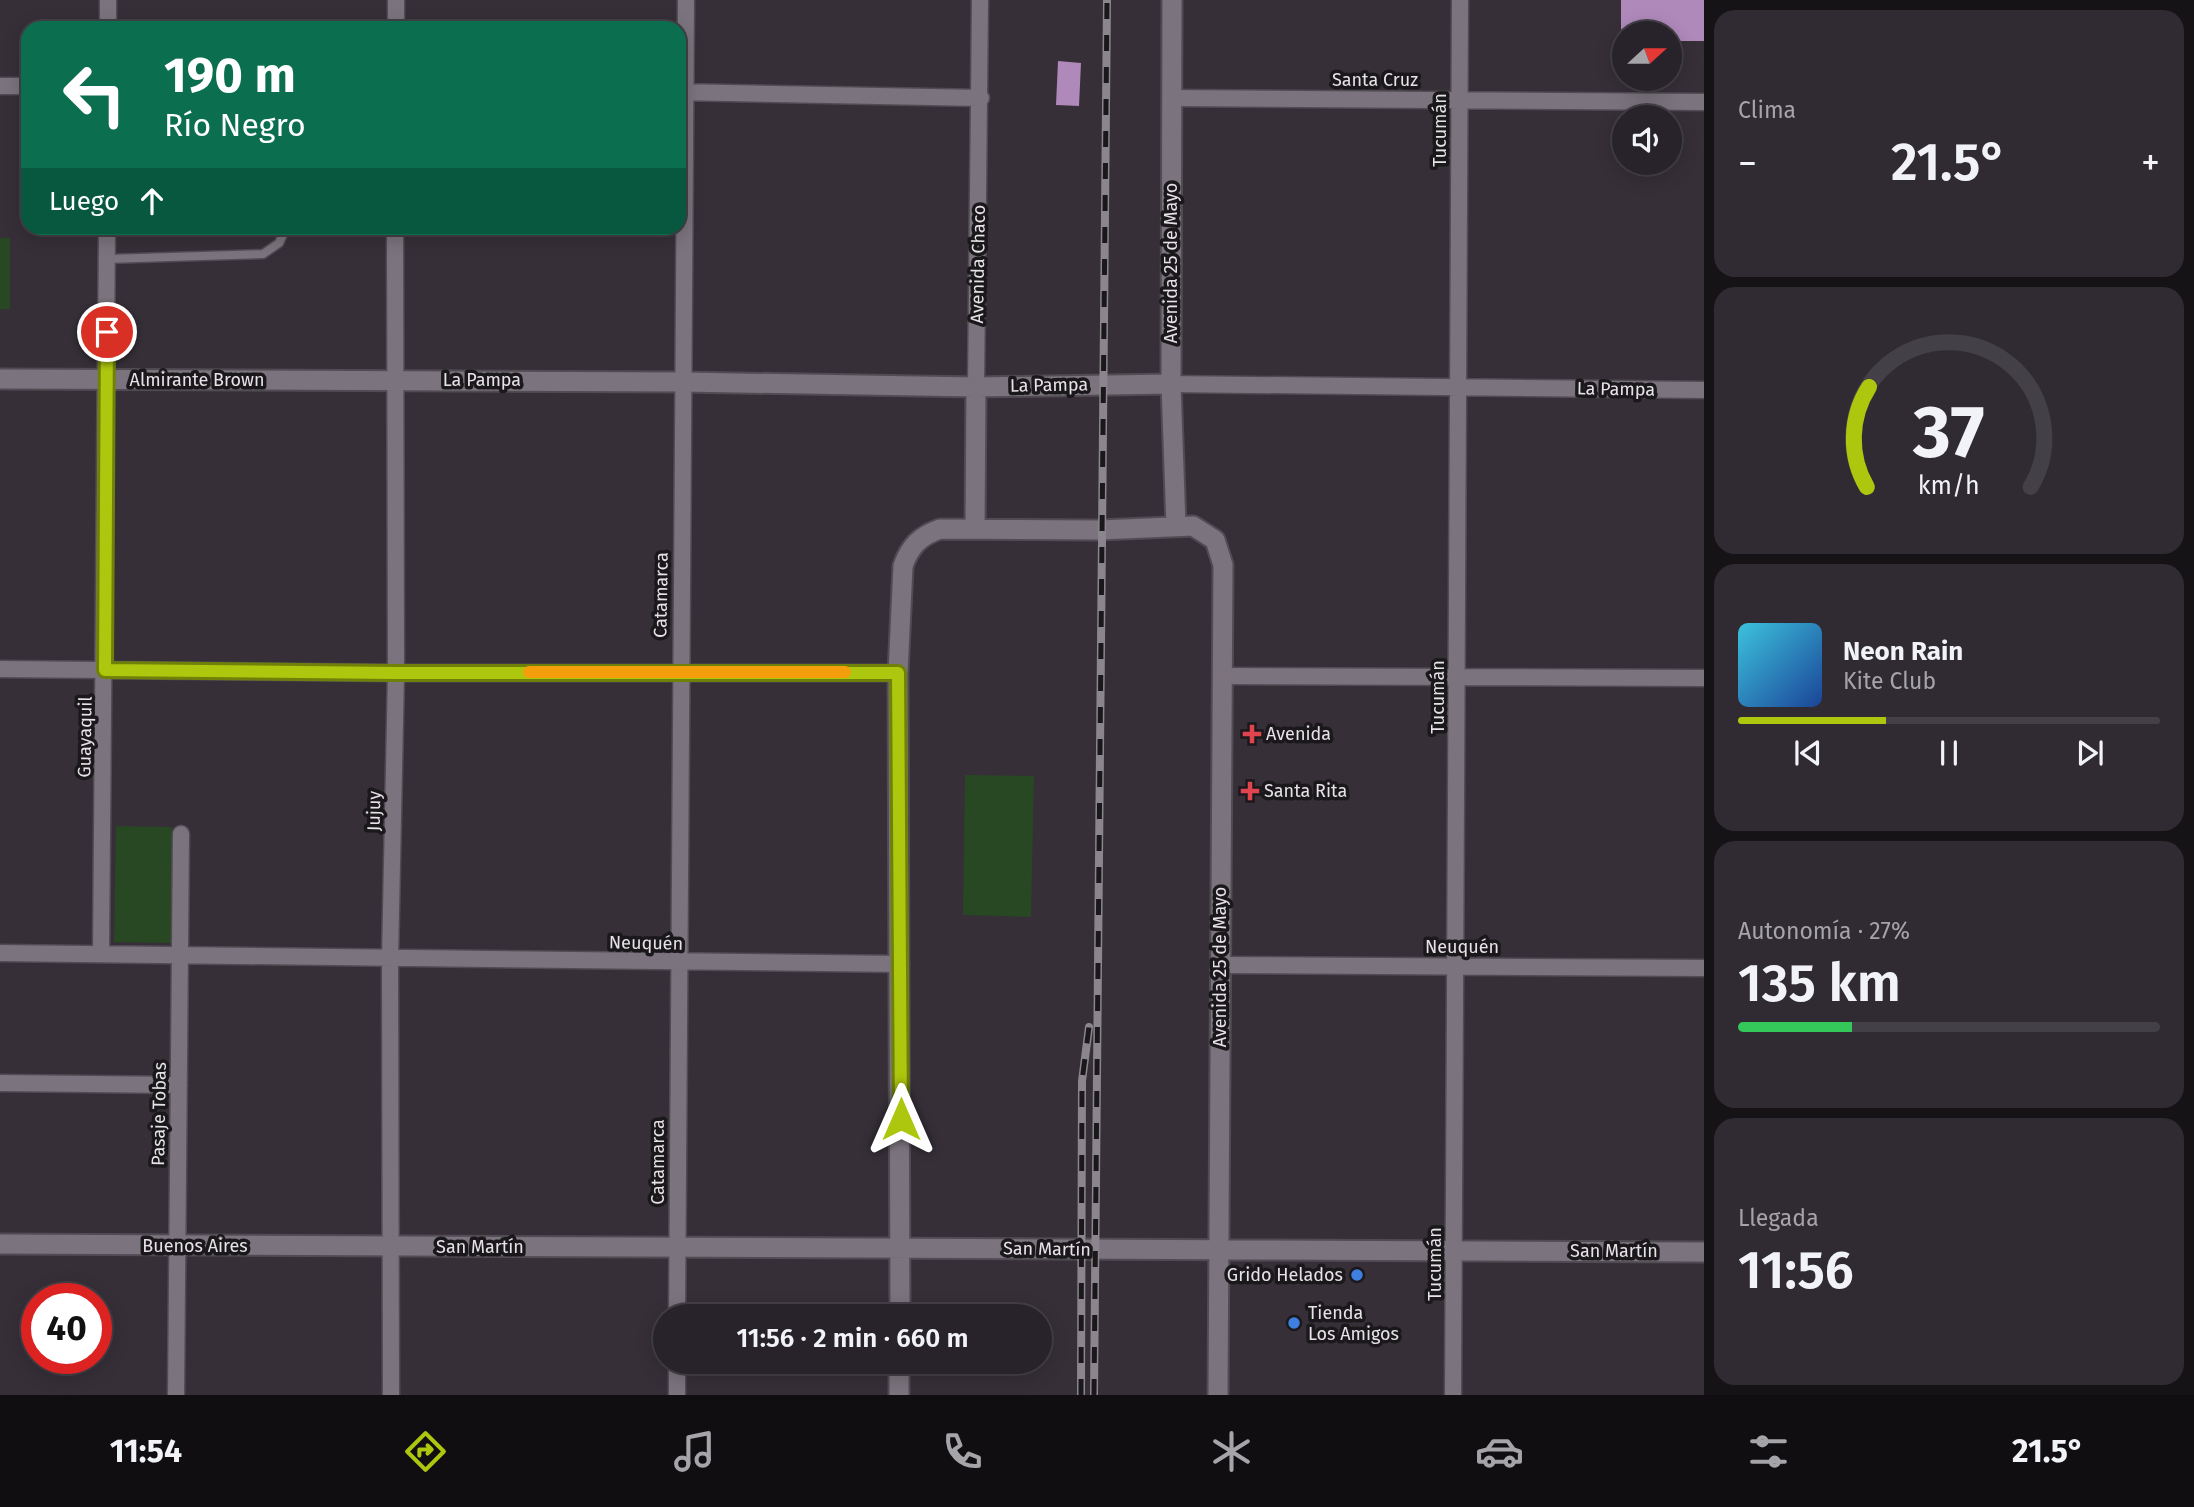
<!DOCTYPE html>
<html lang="es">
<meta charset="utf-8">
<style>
:root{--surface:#28232a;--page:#302b32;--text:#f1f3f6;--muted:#a5a4a8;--line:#444047;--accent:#adc60e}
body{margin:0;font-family:"Fira Sans",sans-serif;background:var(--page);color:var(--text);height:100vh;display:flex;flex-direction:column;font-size:26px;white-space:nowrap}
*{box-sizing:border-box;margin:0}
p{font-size:23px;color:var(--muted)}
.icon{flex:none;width:38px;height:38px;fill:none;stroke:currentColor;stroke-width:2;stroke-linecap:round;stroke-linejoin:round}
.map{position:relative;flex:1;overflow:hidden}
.details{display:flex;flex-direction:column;gap:10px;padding:10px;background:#161317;width:490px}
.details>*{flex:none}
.banner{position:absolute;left:21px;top:21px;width:665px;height:214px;border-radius:21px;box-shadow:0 4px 18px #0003,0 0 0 2px var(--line);background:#0b6e4f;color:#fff;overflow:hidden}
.needle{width:46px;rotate:69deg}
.controls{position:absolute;left:1612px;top:21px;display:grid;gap:14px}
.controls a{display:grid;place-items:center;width:70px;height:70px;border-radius:50%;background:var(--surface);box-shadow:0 4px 18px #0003,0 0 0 2px var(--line);font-size:35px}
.speed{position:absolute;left:21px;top:1283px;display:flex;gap:14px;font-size:35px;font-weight:700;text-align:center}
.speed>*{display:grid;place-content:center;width:91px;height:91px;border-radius:50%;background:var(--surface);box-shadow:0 4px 18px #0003,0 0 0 2px var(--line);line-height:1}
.speed .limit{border:10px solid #d22;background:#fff;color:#111}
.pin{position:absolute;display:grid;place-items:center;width:60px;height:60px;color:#fff;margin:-30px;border:4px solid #fff;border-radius:50%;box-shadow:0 2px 7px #0007}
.me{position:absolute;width:77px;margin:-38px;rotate:0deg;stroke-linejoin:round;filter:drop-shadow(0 0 5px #0008)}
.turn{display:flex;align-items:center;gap:24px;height:147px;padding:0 28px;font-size:32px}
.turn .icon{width:91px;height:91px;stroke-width:2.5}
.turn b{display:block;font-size:49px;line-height:60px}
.then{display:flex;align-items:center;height:66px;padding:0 28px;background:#0003;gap:14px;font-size:26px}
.big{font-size:52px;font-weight:600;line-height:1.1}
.details .card{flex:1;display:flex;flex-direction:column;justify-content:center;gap:10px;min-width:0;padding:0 24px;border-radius:21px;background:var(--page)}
.details .dial{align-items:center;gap:0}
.dial svg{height:182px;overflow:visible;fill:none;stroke:var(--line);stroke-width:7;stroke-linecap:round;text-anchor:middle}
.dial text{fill:var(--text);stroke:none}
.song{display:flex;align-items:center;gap:21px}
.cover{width:84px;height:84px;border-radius:10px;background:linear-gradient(135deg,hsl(190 70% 55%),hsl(220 70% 35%))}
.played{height:7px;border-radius:4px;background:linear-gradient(90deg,var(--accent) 35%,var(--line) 35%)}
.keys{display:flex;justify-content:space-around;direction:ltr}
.heat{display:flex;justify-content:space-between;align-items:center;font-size:38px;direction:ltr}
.charge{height:10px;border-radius:5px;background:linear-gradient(90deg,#34c759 27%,var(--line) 0)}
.trip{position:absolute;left:653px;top:1304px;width:399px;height:70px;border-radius:35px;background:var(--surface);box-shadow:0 4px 18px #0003,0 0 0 2px var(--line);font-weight:600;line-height:70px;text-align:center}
.tab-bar{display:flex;height:112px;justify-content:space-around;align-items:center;background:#100e11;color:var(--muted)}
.tab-bar .icon{width:49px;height:49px}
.tab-bar .active{color:var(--accent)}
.tab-bar b{font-size:32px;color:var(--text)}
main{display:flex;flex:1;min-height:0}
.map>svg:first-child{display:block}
</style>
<main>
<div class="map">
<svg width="1704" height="1395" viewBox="0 0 1704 1395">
<rect width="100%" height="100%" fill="#362f38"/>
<path fill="#284823" d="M0 238H10V309H0Z
M965 775 1034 776 1031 917 963 915Z
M116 826 172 827 171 943 114 942Z"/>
<path fill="#af89ba" d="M1621 0H1704V41H1670V33H1621Z
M1058 61 1081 63 1079 106 1056 105Z"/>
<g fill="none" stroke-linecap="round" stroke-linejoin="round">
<g stroke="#514c53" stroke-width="11">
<path id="service" d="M107 259 263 254 279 243 286 228"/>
</g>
<g stroke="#514c53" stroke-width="19">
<path id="minor" d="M108 28V0
M396 28V0
M0 86H28
M679 92 981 98
M1171 98 1704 102
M1171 384 1704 390
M976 387 980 0
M0 669 396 673H898
M1221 676 1704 678
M0 953 901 964
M101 954 107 228
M1220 965 1704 968
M0 1083 179 1085
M677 1316 686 0
M677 1362V1395
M176 1395 181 834
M391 1395 390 959 396 673 395 228
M1453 1395 1460 0"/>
</g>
<g stroke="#514c53" stroke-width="23">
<path id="tertiary" d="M1172 0 1171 384 1176 526
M0 379 683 382 976 387 1171 384
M975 529 976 387
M0 1244 1704 1252
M900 1316 898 673 903 566C910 546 920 536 940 529L1100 530 1193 526 1215 540 1223 565 1218 1395
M899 1395V1362"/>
</g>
<use href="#service" stroke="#7b737d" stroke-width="8"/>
<use href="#minor" stroke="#7b737d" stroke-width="16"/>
<use href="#tertiary" stroke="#7b737d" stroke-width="19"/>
<g stroke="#8b868d" stroke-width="8">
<path id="rail" d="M1081 1395 1082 1081 1089 1027
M1094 1395 1107 0"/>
</g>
<use href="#rail" stroke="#1b181c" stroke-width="5" stroke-dasharray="16" stroke-linecap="butt"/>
</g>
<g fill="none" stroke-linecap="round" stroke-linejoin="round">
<g stroke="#708109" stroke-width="18">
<path id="route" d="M107 332 105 670 396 673H898L901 1119"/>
</g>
<use href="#route" stroke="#adc60e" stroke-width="12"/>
<path stroke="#f59e0b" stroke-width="12" d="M529 672H845"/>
</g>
<g fill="#e0444e" stroke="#1b181c" stroke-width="2.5">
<path d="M1248.5 723.5h7v7h7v7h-7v7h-7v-7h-7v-7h7z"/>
<path d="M1246.5 780.5h7v7h7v7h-7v7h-7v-7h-7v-7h7z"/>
</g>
<g fill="#3f7fe0" stroke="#1b181c" stroke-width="2.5">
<circle cx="1357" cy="1275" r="7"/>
<circle cx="1294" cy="1323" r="7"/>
</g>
<g text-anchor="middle" stroke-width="7" stroke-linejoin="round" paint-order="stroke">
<g font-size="18" fill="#e6e2e7" stroke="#1b181c">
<text x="1375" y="86">Santa Cruz</text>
<text transform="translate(1440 130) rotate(-90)" y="6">Tucumán</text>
<text transform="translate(1171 263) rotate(-90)" y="6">Avenida 25 de Mayo</text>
<text transform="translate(978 264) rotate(-89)" y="6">Avenida Chaco</text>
<text x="197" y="386">Almirante Brown</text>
<text x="482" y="386">La Pampa</text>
<text transform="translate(1049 385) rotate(-1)" y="6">La Pampa</text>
<text transform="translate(1616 389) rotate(1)" y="6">La Pampa</text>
<text transform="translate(661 595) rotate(-89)" y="6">Catamarca</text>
<text transform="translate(1438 697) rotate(-90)" y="6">Tucumán</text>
<text transform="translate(85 737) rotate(-89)" y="6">Guayaquil</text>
<text transform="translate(374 811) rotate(-89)" y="6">Jujuy</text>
<text transform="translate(646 943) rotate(1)" y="6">Neuquén</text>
<text x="1462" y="953">Neuquén</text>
<text transform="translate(1220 967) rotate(-90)" y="6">Avenida 25 de Mayo</text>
<text transform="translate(159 1114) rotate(-89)" y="6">Pasaje Tobas</text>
<text transform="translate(658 1162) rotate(-90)" y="6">Catamarca</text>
<text x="195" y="1252">Buenos Aires</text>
<text x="480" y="1253">San Martín</text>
<text transform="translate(1047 1249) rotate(1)" y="6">San Martín</text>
<text x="1614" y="1257">San Martín</text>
<text transform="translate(1435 1264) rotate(-90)" y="6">Tucumán</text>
</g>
<g font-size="18" fill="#e6e2e7" stroke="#1b181c" text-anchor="start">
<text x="1266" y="740">Avenida</text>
<text x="1264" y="797">Santa Rita</text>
<text x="1343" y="1281" text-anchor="end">Grido Helados</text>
<text x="1308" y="1319">Tienda<tspan x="1308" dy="21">Los Amigos</tspan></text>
</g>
</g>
</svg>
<div class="controls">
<a><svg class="needle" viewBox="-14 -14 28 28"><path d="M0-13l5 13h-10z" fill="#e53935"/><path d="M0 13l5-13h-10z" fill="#a5a4a8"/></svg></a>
<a><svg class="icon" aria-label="sound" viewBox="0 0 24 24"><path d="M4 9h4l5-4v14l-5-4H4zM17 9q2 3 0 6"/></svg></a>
</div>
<div class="speed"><div class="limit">40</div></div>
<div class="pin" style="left:107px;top:332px;background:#d93025"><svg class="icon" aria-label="arrive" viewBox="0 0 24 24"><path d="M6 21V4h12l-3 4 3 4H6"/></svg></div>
<svg class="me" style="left:901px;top:1119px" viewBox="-20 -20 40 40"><path d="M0-17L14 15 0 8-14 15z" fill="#adc60e" stroke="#fff" stroke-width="4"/></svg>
<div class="trip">11:56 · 2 min · 660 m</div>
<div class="banner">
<div class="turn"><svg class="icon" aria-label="left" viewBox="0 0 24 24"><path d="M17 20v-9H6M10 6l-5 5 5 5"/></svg><div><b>190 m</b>Río Negro</div></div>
<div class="then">Luego<svg class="icon" aria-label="ahead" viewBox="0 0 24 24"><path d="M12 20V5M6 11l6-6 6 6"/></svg></div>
</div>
</div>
<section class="details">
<div class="card"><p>Clima</p>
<div class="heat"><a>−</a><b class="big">21.5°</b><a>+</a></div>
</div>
<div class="card dial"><svg viewBox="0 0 100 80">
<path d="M14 69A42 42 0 1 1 86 69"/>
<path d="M14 69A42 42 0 0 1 15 25" stroke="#adc60e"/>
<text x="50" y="56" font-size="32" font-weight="700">37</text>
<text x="50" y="72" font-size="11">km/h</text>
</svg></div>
<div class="card">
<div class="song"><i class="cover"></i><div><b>Neon Rain</b><p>Kite Club</p></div></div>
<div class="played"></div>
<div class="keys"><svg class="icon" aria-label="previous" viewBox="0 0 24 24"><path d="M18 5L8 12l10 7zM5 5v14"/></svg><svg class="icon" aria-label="pause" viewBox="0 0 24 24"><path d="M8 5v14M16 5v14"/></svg><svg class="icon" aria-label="next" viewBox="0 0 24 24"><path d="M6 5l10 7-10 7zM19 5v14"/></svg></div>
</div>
<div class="card"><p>Autonomía · 27%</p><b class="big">135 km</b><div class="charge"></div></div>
<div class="card"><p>Llegada</p><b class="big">11:56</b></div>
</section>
</main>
<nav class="tab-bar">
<b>11:54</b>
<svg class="icon active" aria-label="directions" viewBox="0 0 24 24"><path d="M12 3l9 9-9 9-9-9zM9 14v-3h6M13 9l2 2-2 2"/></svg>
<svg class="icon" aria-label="music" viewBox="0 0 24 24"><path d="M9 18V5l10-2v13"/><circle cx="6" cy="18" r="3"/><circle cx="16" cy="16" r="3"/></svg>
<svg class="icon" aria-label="phone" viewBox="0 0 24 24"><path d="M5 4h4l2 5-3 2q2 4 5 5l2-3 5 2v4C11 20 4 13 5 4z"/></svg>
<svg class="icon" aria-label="climate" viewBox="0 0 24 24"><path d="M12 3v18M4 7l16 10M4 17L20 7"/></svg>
<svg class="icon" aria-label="car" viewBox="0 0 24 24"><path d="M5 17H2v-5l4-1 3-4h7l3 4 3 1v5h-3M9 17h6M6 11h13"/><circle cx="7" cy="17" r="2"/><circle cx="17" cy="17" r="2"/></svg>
<svg class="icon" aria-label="filters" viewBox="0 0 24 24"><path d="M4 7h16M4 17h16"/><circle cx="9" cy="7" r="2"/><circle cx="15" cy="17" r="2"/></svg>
<b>21.5°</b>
</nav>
